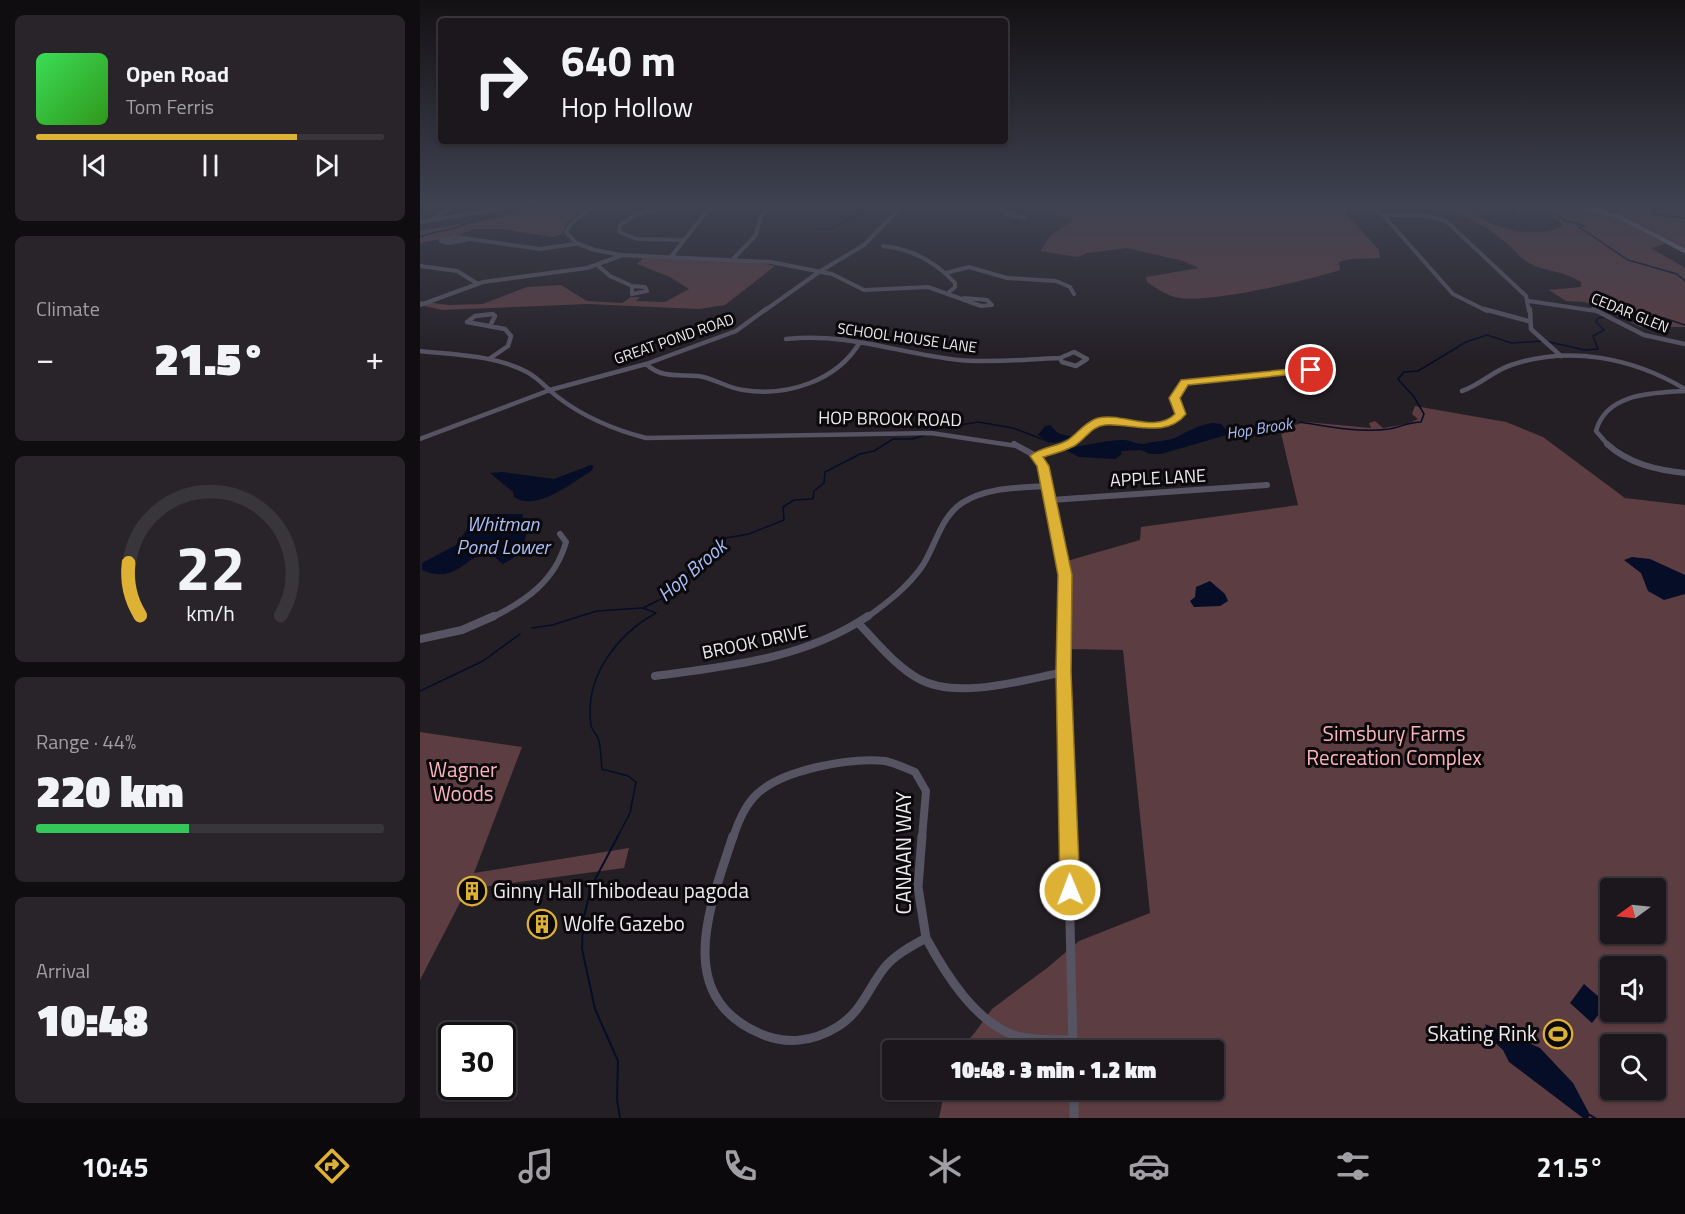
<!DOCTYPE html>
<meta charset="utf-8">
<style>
:root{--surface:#1b171c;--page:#282429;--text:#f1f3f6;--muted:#a09fa3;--line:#39363b;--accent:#ddb133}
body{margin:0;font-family:"Titillium Web",sans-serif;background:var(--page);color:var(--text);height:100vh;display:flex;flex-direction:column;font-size:22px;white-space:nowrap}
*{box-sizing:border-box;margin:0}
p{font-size:20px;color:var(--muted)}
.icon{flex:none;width:33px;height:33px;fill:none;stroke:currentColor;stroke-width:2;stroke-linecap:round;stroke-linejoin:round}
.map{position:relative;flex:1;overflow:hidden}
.drawer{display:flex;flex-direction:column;gap:15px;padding:15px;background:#0f0d0f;width:420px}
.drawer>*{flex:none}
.hud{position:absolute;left:18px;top:18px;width:570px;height:126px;border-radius:6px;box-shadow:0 2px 4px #0004,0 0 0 2px var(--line);background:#1b171c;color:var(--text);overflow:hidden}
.needle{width:39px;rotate:255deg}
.buttons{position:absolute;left:1180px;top:878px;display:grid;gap:12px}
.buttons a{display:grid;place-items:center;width:66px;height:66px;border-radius:6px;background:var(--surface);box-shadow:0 2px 4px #0004,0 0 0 2px var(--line);font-size:30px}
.speed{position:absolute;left:18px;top:1022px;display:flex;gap:12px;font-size:30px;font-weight:700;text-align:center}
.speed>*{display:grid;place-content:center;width:78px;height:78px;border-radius:50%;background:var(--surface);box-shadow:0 2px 4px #0004,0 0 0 2px var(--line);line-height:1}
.speed .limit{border:3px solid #111;border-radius:9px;background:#fff;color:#111}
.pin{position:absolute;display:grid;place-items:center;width:51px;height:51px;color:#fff;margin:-26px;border:3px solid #fff;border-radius:50%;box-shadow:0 2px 6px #0007}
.me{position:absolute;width:66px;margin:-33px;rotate:359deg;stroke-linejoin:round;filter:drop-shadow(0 0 4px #0008)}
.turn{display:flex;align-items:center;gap:21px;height:126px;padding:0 24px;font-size:27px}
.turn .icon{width:78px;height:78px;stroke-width:2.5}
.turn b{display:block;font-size:42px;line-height:51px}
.big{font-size:45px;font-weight:800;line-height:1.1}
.drawer .card{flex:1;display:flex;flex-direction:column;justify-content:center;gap:9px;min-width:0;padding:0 21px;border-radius:9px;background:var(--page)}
.drawer .dial{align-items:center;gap:0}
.dial svg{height:156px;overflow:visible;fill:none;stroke:var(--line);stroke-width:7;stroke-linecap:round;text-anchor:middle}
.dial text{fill:var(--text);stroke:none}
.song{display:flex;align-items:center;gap:18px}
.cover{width:72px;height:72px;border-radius:9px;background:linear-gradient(135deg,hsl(130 70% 55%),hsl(110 70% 35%))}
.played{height:6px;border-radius:3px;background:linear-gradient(90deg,var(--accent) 75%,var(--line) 75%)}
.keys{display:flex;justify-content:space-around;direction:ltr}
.heat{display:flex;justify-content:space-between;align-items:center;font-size:33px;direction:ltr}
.charge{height:9px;border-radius:4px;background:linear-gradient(90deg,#34c759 44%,var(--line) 0)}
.trip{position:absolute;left:462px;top:1040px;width:342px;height:60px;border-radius:6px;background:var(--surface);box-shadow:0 2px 4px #0004,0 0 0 2px var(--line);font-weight:800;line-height:60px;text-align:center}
.dock{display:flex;height:96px;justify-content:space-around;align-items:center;background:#0b090b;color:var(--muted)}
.dock .icon{width:42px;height:42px}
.dock .on{color:var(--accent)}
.dock b{font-size:27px;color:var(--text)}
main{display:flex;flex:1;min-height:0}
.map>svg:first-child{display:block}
</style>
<main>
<section class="drawer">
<div class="card">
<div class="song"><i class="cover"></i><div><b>Open Road</b><p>Tom Ferris</p></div></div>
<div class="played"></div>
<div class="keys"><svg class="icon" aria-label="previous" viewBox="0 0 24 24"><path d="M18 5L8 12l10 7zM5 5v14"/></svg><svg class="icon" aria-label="pause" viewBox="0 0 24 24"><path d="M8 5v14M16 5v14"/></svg><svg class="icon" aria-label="next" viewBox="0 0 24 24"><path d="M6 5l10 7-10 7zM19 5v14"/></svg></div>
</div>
<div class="card"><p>Climate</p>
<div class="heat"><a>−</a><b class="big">21.5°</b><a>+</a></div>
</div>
<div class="card dial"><svg viewBox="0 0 100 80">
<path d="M14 69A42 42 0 1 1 86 69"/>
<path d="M14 69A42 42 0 0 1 8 42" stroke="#ddb133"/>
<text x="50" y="56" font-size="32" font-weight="700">22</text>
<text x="50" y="72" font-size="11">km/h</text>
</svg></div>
<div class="card"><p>Range · 44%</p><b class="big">220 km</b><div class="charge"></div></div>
<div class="card"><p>Arrival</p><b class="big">10:48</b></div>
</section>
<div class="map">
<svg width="1265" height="1118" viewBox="0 0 1265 1118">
<rect width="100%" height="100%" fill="#241f25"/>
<path fill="#5c3d41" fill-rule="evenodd" d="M120 205H170L147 222 142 234 133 237 82 229H53L37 236 0 243V231L68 219Z
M614 205H926V214L959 250 960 258 930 259 919 262 920 270C889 280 784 305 755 297 746 295 735 287 727 282L726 277 779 268 763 261 707 248 667 253 658 257 620 251 631 235 653 220 615 208Z
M993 205H1043C1066 228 1112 240 1142 227L1141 222 1114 205H1150L1172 209 1199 218 1245 244 1231 248 1265 268V327H1220L1186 310 1165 302 1146 301 1129 290 1161 287V282C1145 271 1126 272 1109 263 1100 258 1093 248 1085 242 1057 218 1029 208 993 205Z
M1162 205H1250L1265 208V248L1204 216Z
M224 257 341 263 355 266 305 305 279 309 167 304 22 310 0 305V301L28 305 63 304 107 287 141 285 167 301 202 303 211 297H220L216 301 245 302 269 289 250 277 217 264Z
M995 406 1086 422 1123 437 1205 498 1265 505V1118H519L525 1089H794V1050H537L553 1035 572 1009 627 968 659 941 730 913 703 650 648 649 650 581 647 561 720 540 721 527 878 505 860 429 886 422 951 428 949 423 955 421 963 428 987 424 998 419 992 414ZM1191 888H1236V933H1191ZM1191 966H1236V1011H1191ZM1191 1044H1236V1089H1191Z
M0 732 102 747 54 873 209 848 204 868 47 889 0 980Z"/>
<path fill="#060d27" d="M793 423 801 424 810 434 741 454H730L721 450 701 451 702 454 695 459 659 457 646 450C652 446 698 439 705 440 712 441 720 446 728 443 736 441 747 441 755 438 769 431 777 425 793 423Z
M630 425 638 433 652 437C632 443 637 447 618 435L625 426Z
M171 465 174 466 171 471C152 483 116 512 94 497L93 492 70 473 83 472 134 479Z
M66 514H102C112 535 103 555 83 564 78 561 76 557 72 555 48 548 39 587 2 570V563L36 545 55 518Z
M1212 557 1230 559 1265 575V594L1244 600 1228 591 1221 573 1204 560Z
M790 581 805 594 808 601 800 606 774 607 770 601 775 597 776 587Z
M1164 984 1187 1004 1172 1023 1150 1003Z
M1065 1024 1120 1048 1153 1083 1170 1115 1168 1118H1163L1089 1062 1083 1050 1069 1037Z"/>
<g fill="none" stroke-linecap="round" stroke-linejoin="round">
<path stroke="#060d27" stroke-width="1.5" d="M1120 205 1144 220 1165 226 1159 227 1208 260 1257 274 1265 281
M1216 205V208L1220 205 1234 209 1232 213C1242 217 1254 216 1265 218
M398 229H409L449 208 447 205
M0 237C16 230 33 231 48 223L123 205
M1193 317 1226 324 1244 318 1265 325
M1129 342 1165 350 1178 349 1173 336 1184 330 1176 322 1178 318 1185 317
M880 422C910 427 939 433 969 429 981 427 989 422 1001 422L1004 414 994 397 978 379 984 372 998 371 1046 342 1067 335 1091 343 1121 341
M841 426 872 425
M510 430 558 422 593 428 630 442
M808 432 816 434 831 428
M112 628 132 625 177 611 222 608
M0 691 63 661 100 634
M197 838 210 813 216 782 208 776 182 769C181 760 181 750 179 741 178 736 172 731 171 725 164 678 196 635 236 613L223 608 245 597 286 555 305 542 306 538 329 534 364 520 363 507 374 500 393 499 394 491 404 483 405 472 440 454 454 451 473 439H492L508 434"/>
<path stroke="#060d27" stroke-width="2" d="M198 836 171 887 163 921 162 949 175 1009 198 1061 197 1099 200 1118
M1170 1115 1175 1118"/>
<path stroke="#565362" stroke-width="4" d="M174 205 152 223 146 232 156 243 175 250 201 255 351 262 412 274 444 290 508 287 561 306 572 305 567 300 544 298
M252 205 215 215 200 225 199 232 217 239 264 240 288 210 280 205
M581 205 586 213 605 218
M948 205 963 215 1033 294 1067 311
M1098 211 1100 205
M963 215H1003L1026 221 1106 296 1109 311
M13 219 34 205
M0 222 73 210 85 205
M46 240 29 243 21 241 36 237 120 249 155 244
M463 246C492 249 515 261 535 283V287L529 292
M251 257 264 240
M314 258 336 235 341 216 353 205
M0 266 37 271 58 284
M178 266 190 276 212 286
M526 273 549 267 587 278 636 281 650 287 654 294
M212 286 225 287 227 291 212 294Z
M1109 301 1176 311
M0 305 63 282 167 268 203 255
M344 311 399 272 444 245 483 205"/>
<path stroke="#565362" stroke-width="4.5" d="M1064 309 1108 321
M1110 309 1111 329 1141 356
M1173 309 1224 335 1265 344
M366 339C428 332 480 354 539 360 572 363 607 359 640 358
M0 351C36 355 75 355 107 372 120 379 128 390 139 398 164 417 195 430 226 438L511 433 597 446
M654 352 667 359 656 366 642 362 640 358Z
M69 359 88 346 91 336 85 329 47 322 55 316 73 314 75 316 70 326
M226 364C242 379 259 374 278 376 294 378 307 388 323 390 367 397 417 381 440 342
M1042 391C1060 385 1073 371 1091 365 1150 345 1213 358 1265 389
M0 439 130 390 226 364 316 331 346 309
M647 446C658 439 668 424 682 421 710 417 735 435 760 414L755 398 764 382 891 370
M1189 446 1176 431C1186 393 1232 393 1265 391"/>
<path stroke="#565362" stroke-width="6" d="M594 444 616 456 623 466 645 575V618
M1187 444C1209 464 1237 470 1265 473
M616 456 649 444
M631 500 847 485
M71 618C106 601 135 581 146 542L140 534
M446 618C467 603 488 587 503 565 516 544 521 517 542 503 566 487 599 488 627 486"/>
<path stroke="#565362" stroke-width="8" d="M645 616 648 838
M438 623C457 642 475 666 499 679 537 700 604 680 644 672
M0 639 42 630 74 616
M235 676C309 666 384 659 448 616
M313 838C318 822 325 805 337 794 362 770 430 757 465 761 475 763 485 768 495 772L506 791 502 838"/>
<path stroke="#565362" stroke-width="9" d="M313 836C291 904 252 995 339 1033 365 1045 393 1042 417 1027 442 1012 448 988 465 967 476 954 492 946 506 938L498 887 502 836
M648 836 653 1050
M506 938C525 973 556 1024 597 1036 615 1041 634 1039 653 1040
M654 1089V1118"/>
<path stroke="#746f87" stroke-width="4.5" d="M1155 205 1200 217 1265 251"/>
</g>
<linearGradient id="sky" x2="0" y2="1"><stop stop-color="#141114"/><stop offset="0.57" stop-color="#3f4251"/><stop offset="1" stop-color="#3f4251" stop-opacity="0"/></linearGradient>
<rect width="1265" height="361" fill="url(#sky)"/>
<path fill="#ddb133" stroke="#907321" stroke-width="1.5" d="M891 367 896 370 895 372 768 385 760 398 766 414C746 439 712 423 685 425 671 426 665 440 654 446 645 451 633 454 623 457L629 466 652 575 651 672 660 890 657 897 650 900 643 897 640 890 636 672 638 575 617 466 610 456C620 447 637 447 648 440 659 432 665 422 678 418 702 412 735 434 755 414L749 398 761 380Z"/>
<defs>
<g id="building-ring" transform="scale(1.5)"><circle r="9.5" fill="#0c090c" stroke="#ddb133" stroke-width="1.5"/><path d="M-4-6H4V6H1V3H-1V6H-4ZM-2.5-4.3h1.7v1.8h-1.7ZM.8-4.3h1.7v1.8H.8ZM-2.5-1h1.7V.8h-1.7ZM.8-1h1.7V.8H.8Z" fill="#ddb133"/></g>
<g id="stadium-ring" transform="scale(1.5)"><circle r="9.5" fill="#0c090c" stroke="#ddb133" stroke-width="1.5"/><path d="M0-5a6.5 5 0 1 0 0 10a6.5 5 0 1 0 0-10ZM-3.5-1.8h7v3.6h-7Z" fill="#ddb133"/></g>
</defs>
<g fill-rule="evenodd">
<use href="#building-ring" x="52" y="891"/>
<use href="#building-ring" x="122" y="924"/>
<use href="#stadium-ring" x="1138" y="1034"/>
</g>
<g text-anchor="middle" stroke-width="6" stroke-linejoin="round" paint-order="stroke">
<g font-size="15" fill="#eeebef" stroke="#0c090c">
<text transform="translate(1210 313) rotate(22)" y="5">CEDAR GLEN</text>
<text transform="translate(487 338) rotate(8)" y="5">SCHOOL HOUSE LANE</text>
<text transform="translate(254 339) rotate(-19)" y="5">GREAT POND ROAD</text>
</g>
<g font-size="16" font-style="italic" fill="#a8bef7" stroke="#0c090c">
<text transform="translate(839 428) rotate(-9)" y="6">Hop Brook</text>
</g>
<g font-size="18" fill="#eeebef" stroke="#0c090c">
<text transform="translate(470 419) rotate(1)" y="6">HOP BROOK ROAD</text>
<text transform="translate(738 478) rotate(-3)" y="6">APPLE LANE</text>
<text transform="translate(335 642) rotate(-12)" y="6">BROOK DRIVE</text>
</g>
<g font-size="20" font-style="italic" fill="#a8bef7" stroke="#0c090c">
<text x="83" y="531">Whitman<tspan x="83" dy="23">Pond Lower</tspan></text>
<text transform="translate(272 570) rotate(-41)" y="7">Hop Brook</text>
</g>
<g font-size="21" fill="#fcb4bc" stroke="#0c090c">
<text x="974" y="741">Simsbury Farms<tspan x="974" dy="24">Recreation Complex</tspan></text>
<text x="43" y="777">Wagner<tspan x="43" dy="24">Woods</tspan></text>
</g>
<g font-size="21" fill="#eeebef" stroke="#0c090c">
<text transform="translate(484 853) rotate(-90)" y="7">CANAAN WAY</text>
</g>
<g font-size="21" fill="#eeebef" stroke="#0c090c" text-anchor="start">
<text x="73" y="898">Ginny Hall Thibodeau pagoda</text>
<text x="143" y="931">Wolfe Gazebo</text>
<text x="1117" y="1041" text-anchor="end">Skating Rink</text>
</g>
</g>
</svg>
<div class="buttons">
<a><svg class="needle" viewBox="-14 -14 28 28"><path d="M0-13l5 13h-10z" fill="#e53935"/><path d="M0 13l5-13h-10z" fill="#a09fa3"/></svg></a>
<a><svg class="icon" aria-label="sound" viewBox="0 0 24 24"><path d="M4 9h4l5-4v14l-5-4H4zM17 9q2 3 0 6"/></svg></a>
<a><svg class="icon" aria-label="search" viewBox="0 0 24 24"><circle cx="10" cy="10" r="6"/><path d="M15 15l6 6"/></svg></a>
</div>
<div class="speed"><div class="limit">30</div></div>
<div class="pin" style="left:891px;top:370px;background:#d93025"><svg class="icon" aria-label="arrive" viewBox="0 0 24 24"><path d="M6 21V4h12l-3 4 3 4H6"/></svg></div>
<svg class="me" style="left:650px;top:890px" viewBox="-20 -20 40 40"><circle r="17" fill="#ddb133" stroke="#fff" stroke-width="3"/><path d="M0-11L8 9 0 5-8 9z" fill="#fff"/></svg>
<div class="trip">10:48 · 3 min · 1.2 km</div>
<div class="hud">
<div class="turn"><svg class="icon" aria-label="right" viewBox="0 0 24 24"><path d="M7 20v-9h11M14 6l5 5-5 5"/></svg><div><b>640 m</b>Hop Hollow</div></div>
</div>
</div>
</main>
<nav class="dock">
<b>10:45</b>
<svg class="icon on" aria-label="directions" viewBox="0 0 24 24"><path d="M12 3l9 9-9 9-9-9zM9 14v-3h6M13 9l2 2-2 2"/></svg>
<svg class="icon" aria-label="music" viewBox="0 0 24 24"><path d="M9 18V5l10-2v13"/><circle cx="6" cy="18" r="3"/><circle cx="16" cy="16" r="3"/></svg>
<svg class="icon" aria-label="phone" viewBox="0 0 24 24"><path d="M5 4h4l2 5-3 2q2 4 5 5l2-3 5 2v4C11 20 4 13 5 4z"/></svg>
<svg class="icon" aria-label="climate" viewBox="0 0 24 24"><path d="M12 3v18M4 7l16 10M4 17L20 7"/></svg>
<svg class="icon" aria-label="car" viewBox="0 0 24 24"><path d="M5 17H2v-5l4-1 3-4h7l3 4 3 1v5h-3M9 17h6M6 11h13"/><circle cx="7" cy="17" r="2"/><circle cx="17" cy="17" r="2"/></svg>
<svg class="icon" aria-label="filters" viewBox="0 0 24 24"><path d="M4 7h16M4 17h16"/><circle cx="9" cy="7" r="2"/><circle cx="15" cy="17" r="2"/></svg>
<b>21.5°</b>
</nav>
